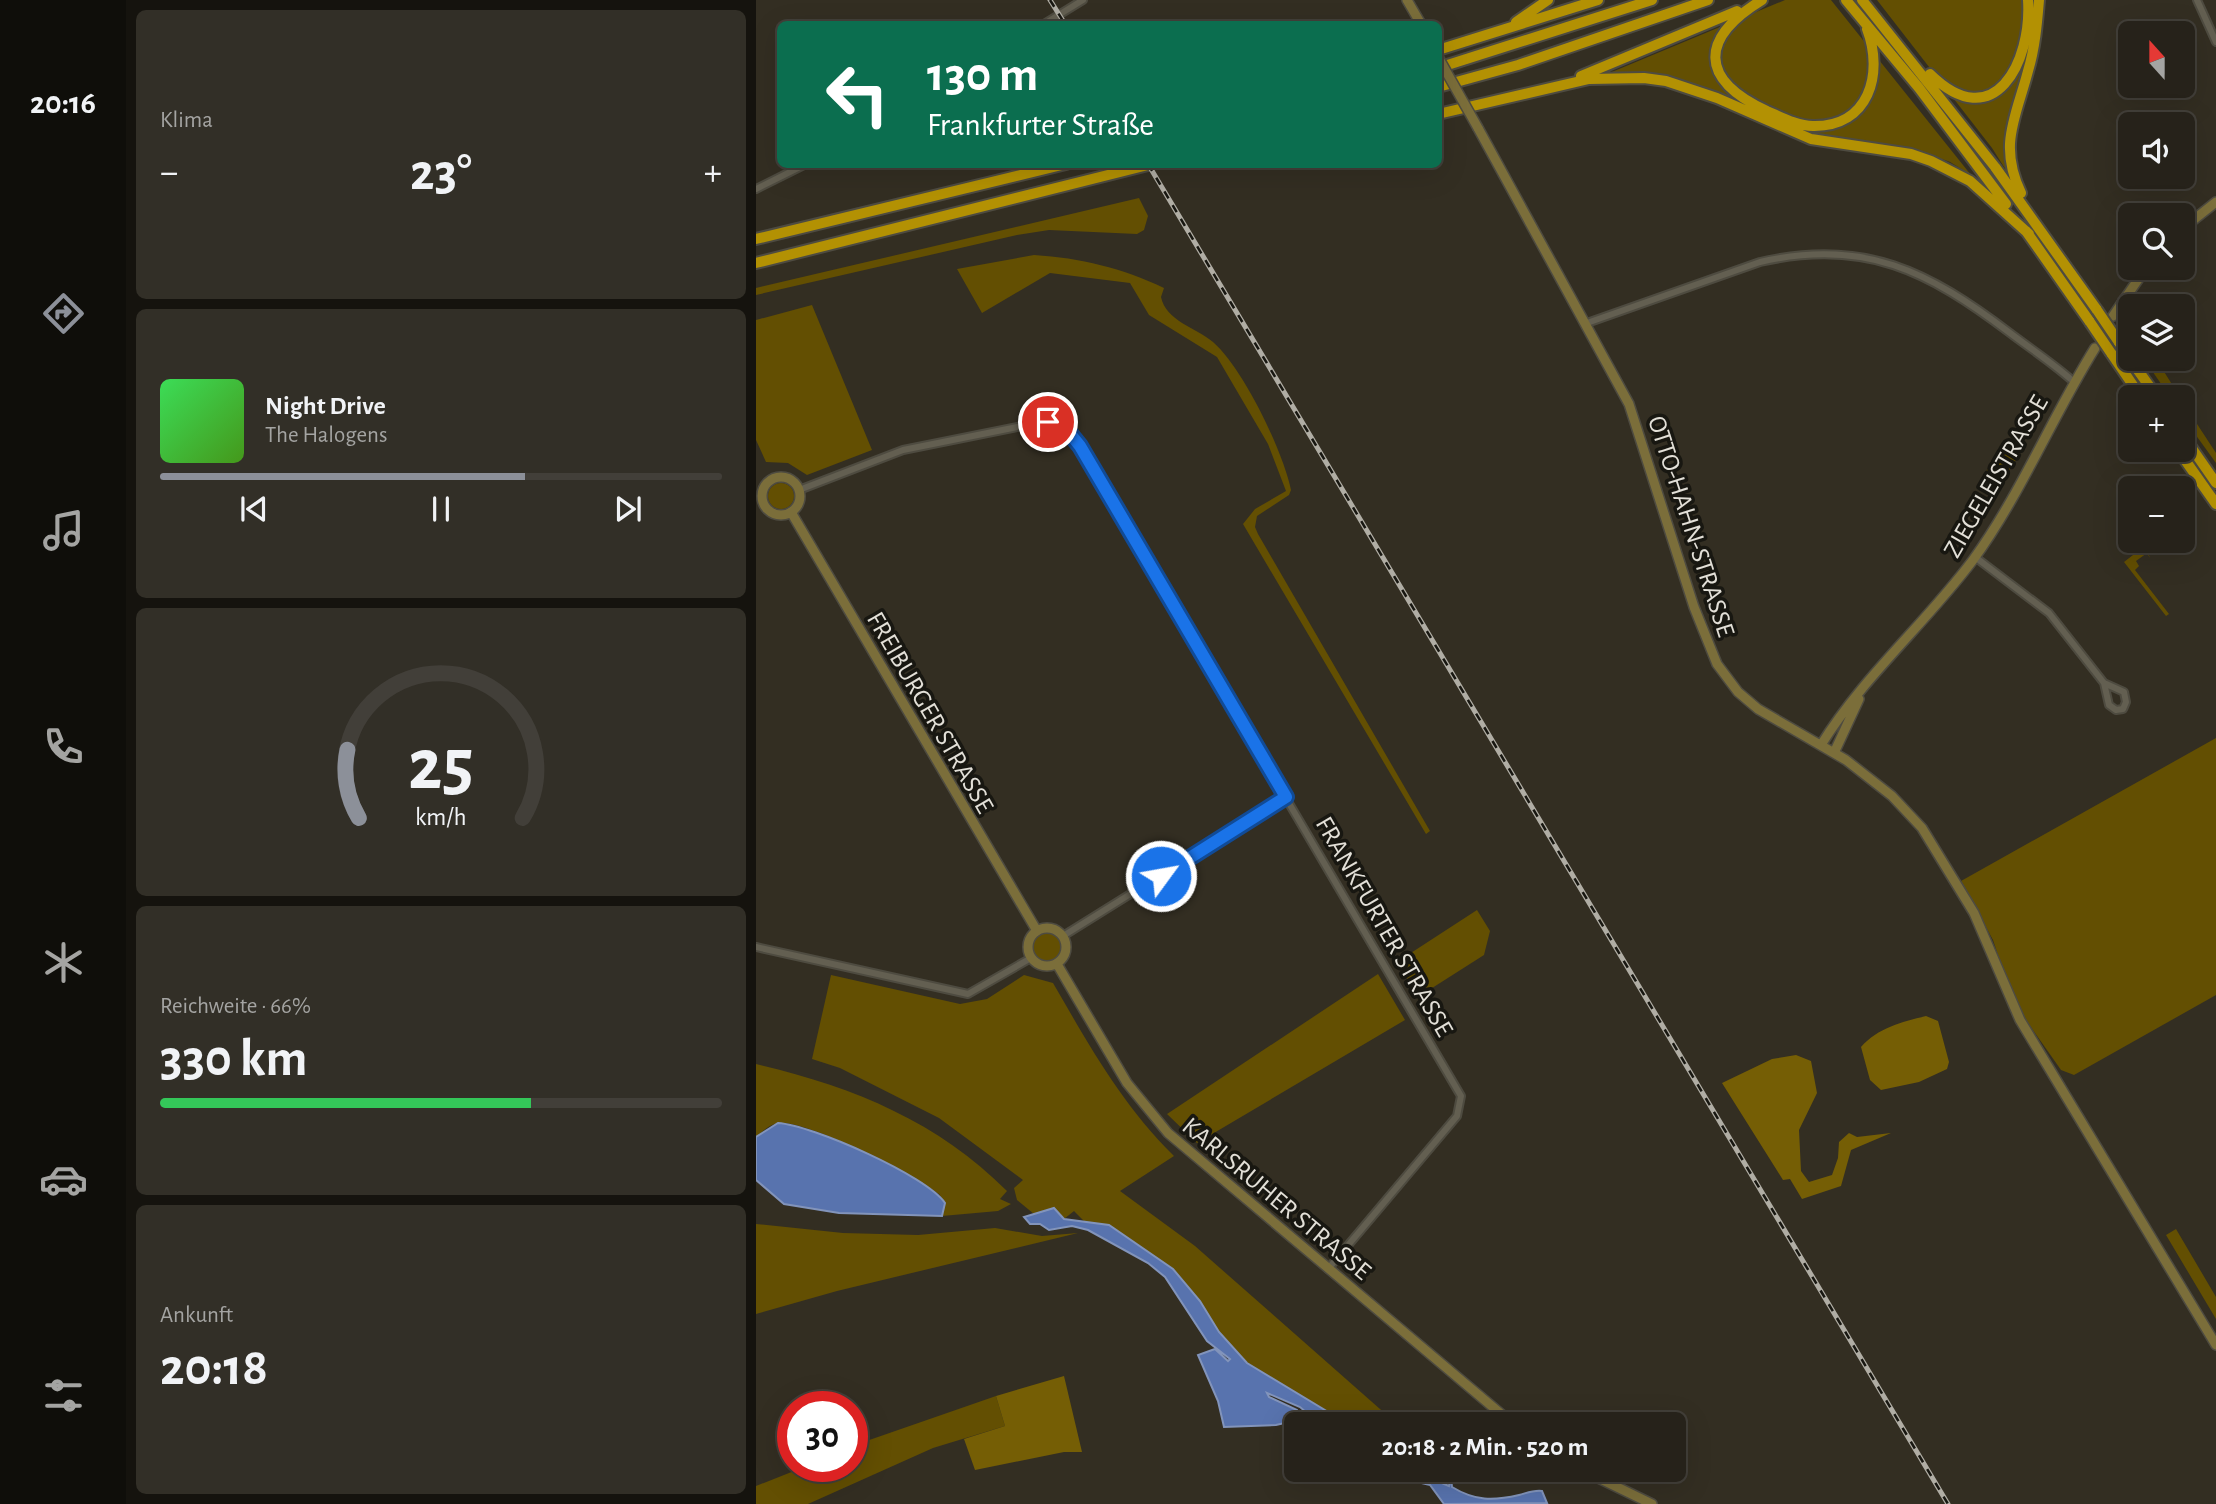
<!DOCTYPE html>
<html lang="de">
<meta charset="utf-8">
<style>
:root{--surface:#26221a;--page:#322f27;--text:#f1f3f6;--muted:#a4a4a2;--line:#423f39;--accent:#8c9099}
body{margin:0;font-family:"Alegreya Sans",sans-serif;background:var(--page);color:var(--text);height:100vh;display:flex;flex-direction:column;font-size:26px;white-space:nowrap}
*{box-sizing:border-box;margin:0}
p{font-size:23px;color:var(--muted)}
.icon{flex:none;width:38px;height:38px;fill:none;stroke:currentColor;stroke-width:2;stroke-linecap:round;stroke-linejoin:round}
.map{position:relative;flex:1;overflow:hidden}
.panel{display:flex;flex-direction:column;gap:10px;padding:10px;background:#15130e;width:630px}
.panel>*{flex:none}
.guide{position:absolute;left:21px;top:21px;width:665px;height:147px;border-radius:10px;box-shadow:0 7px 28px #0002,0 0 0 2px var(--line);background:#0b6e4f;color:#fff;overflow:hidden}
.needle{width:46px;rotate:339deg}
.fabs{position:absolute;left:1362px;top:21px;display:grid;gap:14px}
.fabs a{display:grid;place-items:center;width:77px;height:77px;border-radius:10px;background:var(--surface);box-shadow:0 7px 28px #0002,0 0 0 2px var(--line);font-size:35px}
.speed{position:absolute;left:21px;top:1391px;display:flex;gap:14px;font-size:35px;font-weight:700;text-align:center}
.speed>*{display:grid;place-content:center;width:91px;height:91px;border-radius:50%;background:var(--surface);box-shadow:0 7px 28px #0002,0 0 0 2px var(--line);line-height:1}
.speed .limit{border:10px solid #d22;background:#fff;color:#111}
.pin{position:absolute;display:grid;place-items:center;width:60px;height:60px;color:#fff;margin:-30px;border:4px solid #fff;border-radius:50%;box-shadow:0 2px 7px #0007}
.me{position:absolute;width:77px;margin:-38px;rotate:58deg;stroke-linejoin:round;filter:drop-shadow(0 0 5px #0008)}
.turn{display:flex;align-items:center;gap:24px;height:147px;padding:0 35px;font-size:32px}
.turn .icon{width:91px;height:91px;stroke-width:2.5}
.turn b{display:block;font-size:49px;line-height:60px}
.big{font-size:52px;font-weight:700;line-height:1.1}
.panel .widget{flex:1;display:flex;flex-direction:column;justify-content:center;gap:10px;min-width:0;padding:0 24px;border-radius:10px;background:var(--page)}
.panel .dial{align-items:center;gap:0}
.dial svg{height:182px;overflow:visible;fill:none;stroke:var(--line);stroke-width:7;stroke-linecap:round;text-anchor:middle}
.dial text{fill:var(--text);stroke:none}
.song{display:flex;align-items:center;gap:21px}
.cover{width:84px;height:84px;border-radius:10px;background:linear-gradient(135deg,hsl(130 70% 55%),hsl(100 70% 35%))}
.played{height:7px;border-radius:4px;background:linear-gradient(90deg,var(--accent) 65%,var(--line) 65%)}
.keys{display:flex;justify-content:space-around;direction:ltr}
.heat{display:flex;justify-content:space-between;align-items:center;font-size:38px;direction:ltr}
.charge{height:10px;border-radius:5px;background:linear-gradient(90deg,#34c759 66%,var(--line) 0)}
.trip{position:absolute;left:528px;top:1412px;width:402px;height:70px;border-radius:10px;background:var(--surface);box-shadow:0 7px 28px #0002,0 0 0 2px var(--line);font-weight:700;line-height:70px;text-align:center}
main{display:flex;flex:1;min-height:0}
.dock{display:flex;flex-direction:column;width:126px;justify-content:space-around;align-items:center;background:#0f0e0a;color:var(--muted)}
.dock .icon{width:49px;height:49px}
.dock .active{color:var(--accent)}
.dock b{font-size:32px;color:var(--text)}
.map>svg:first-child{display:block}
</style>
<main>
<nav class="dock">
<b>20:16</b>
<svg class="icon active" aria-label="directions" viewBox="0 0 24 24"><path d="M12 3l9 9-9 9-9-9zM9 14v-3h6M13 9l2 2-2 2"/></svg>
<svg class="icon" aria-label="music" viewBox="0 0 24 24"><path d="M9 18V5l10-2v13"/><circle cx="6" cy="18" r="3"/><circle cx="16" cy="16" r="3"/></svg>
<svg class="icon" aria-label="phone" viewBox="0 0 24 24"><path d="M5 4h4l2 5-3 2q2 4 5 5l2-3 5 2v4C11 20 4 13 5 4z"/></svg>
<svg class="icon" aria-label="climate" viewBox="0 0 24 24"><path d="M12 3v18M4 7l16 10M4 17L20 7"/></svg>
<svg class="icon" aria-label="car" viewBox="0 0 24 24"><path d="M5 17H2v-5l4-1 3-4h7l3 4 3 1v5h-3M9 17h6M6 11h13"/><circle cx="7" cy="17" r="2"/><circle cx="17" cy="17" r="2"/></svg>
<svg class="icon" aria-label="filters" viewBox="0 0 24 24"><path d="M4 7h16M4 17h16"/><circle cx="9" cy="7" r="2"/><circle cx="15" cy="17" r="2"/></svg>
</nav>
<section class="panel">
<div class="widget"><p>Klima</p>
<div class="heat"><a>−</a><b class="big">23°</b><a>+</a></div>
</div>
<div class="widget">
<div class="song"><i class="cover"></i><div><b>Night Drive</b><p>The Halogens</p></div></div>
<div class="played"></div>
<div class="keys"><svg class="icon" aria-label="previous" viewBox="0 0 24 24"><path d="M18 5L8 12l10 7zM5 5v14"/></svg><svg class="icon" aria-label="pause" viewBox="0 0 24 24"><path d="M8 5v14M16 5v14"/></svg><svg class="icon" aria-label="next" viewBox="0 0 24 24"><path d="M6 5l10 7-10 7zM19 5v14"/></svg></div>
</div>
<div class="widget dial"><svg viewBox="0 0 100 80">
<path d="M14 69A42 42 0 1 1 86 69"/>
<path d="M14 69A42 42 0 0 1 9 39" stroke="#8c9099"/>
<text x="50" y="56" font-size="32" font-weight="700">25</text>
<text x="50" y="72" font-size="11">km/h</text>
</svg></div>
<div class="widget"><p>Reichweite · 66%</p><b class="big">330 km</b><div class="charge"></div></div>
<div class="widget"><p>Ankunft</p><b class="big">20:18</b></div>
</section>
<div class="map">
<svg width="1460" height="1504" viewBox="0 0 1460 1504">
<rect width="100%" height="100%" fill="#332e22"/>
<path fill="#634f02" d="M1029 0H1075L1215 175 1194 162 1158 149 1059 136 948 89 851 74Z
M1121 0H1280C1276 24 1274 48 1268 71 1255 116 1245 129 1255 178L1236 148Z
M383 198 392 216 388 230 381 234 293 230 261 235 0 295V288Z
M278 255C325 258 366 268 408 288L405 297C410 321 439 327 457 342 487 368 527 451 535 490L533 495 501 516 499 527 502 534 674 831 670 834 487 524 499 509 530 491 512 444 461 357 393 315 374 283 294 273 226 313 201 269Z
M56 305 116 450 51 475 32 463 10 462 0 440V320Z
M1388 359H1400L1424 397H1414Z
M1426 401 1460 453V463L1426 416Z
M1249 444 1264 454 1244 484 1229 473Z
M12 496a13 13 0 1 1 26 0a13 13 0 1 1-26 0Z
M1395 541H1403L1405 544 1399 542 1391 550 1394 558 1391 553 1380 561 1383 566 1379 570 1413 614 1410 616 1368 562Z
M1460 738V995L1318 1075 1305 1070 1265 1013 1252 985 1237 940 1205 881Z
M721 910 734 931 728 955 662 997 641 962Z
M277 947a14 14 0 1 1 28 0a14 14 0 1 1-28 0Z
M622 974 649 1020 441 1143 411 1114Z
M75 975 204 1004 231 999 268 975 297 983C333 1045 366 1105 418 1156L364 1191 439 1246 641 1424H592L491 1363 463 1332 444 1301 353 1225 331 1224 318 1211 308 1219 297 1208 278 1214 261 1200 258 1188 267 1180 183 1118 84 1068 56 1059Z
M0 1064C95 1086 182 1121 251 1191L244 1199 255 1204 242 1211 186 1216 189 1203 183 1194C157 1175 53 1120 23 1123 14 1124 7 1131 0 1137Z
M0 1224 87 1233 162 1235 239 1228 286 1236 322 1233 81 1291 0 1314Z
M1420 1229 1460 1297V1319L1410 1235Z
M240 1396 249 1426 177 1448 52 1504H0V1486L48 1467 96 1466V1446Z"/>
<path fill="#755e05" d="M1170 1016 1182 1021 1193 1062 1191 1069 1163 1082 1125 1090 1114 1080 1105 1047C1122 1028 1145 1022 1170 1016Z
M1040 1055 1055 1061 1061 1093 1043 1130 1045 1171 1053 1182 1076 1175 1082 1158 1083 1142 1093 1133 1101 1137 1135 1133 1095 1150 1085 1186 1046 1199 1034 1179 1027 1180 966 1083 1016 1059Z
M308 1376 326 1452H308L219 1470 208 1439 249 1426 240 1396Z"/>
<path fill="#5873ae" stroke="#8294bb" stroke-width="2" d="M22 1123C56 1125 171 1176 189 1203L186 1216 83 1213 28 1204 0 1180V1137Z
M298 1208 308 1219 353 1225 417 1269 444 1301 463 1332 491 1363 592 1424H564L544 1407 511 1393 513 1397 541 1410 544 1416 542 1420 520 1425 468 1427 462 1401 442 1355 459 1349 472 1361 474 1359 451 1341 409 1277 392 1263 332 1230 316 1226 293 1230 284 1224H274L268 1217Z
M605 1470H655L693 1486 695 1477 696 1487C719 1501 737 1501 763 1495 771 1493 777 1490 786 1491L791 1503 688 1504 674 1485 623 1473 616 1480 608 1479Z"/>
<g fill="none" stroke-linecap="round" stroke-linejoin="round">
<g stroke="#4e4b40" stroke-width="10">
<path id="street" d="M1441 0 1460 42
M288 24 327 0
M0 189 50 164
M831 323 1004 262C1109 238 1172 271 1254 333 1275 349 1298 364 1318 382
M43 490 147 450 276 424H302L323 446 705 1096 701 1116 572 1269
M1219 557 1293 613 1348 683 1368 692 1370 702 1367 709 1360 710 1353 705 1348 683
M307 936 530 797
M0 947 212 994 275 958"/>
</g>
<g stroke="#4e4b40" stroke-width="12">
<path id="secondary" d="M651 0 665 24
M722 128 873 404 938 607 961 664 982 692 1002 709 1090 760 1136 796 1166 828 1218 913 1264 1020 1460 1345
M1426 229 1460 202
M1357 316 1390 268
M6 496a19 19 0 1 1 38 0a19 19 0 1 1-38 0Z
M35 512 281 931
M1065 745C1107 677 1169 624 1217 560 1265 494 1296 417 1339 348
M1078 753 1103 699
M272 947a19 19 0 1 1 38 0a19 19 0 1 1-38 0Z
M301 964 371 1083 412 1133 757 1424
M826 1470 896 1504"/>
</g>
<g stroke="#4e4b40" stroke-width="14">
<path id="highway" d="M1006 0C944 38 942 79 1011 111 1025 117 1041 126 1057 126 1113 127 1128 74 1111 29
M1090 0 1163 88 1250 204
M1106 0 1239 167 1341 310
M760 22 792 0
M682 50 842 0
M682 68 896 0
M1174 74C1238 137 1276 62 1272 0
M825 76 981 11
M682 87 762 65 952 0
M682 114 833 79 888 78 910 81 961 98 1055 139 1155 154 1175 161 1214 181 1273 234
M1265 193C1242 145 1260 117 1272 71 1279 48 1281 24 1283 0
M1270 231 1334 322
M0 239 310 164
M0 263 396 164
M1362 341 1374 358
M1355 353 1385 397
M1374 359 1401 397
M1426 434 1460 483
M1422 450 1460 504"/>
</g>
<use href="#street" stroke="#635f51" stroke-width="6"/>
<use href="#secondary" stroke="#7b6e3a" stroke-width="9"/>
<use href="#highway" stroke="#b39103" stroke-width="10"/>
<g stroke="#b0ada4" stroke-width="5">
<path id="rail" d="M294 0 309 24
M392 164 1192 1504"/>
</g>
<use href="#rail" stroke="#181711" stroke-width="2.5" stroke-dasharray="8" stroke-linecap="butt"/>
<g stroke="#4e4b40" stroke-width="12" stroke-linecap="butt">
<path id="secondary-bridge" d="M682 57 722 128"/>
</g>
<g stroke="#4e4b40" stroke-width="14" stroke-linecap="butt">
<path id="highway-bridge" d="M1341 310 1362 341
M1334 322 1355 353"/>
</g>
<use href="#secondary-bridge" stroke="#7b6e3a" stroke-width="9"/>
<use href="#highway-bridge" stroke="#b39103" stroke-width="10"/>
</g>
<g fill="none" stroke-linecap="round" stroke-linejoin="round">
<g stroke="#114b97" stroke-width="18">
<path id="route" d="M292 422 311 430 324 446 530 797 405 876"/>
</g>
<use href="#route" stroke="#1a73e8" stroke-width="12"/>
</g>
<g text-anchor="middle" stroke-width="7" stroke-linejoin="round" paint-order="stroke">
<g font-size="26" fill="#e3e0d8" stroke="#181711">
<text transform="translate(1239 476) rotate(-60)" y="9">ZIEGELEISTRASSE</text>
<text transform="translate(936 526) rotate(72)" y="9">OTTO-HAHN-STRASSE</text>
<text transform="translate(175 712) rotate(60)" y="9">FREIBURGER STRASSE</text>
<text transform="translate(629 926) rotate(60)" y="9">FRANKFURTER STRASSE</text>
<text transform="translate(521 1198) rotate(40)" y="9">KARLSRUHER STRASSE</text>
</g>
</g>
</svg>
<div class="fabs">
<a><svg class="needle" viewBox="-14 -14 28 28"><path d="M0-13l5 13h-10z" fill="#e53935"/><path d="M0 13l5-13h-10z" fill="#a4a4a2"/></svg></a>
<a><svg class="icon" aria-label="sound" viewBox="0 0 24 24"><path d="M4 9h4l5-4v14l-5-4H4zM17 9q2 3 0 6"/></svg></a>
<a><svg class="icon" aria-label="search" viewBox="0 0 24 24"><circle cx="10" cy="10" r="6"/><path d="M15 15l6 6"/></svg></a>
<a><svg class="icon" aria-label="layers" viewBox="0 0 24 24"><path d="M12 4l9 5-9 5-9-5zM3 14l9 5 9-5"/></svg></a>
<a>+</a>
<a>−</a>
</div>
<div class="speed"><div class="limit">30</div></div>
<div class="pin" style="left:292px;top:422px;background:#d93025"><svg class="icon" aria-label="arrive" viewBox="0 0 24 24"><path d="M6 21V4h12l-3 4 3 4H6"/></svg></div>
<svg class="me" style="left:405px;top:876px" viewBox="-20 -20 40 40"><circle r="17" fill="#1a73e8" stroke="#fff" stroke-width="3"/><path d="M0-11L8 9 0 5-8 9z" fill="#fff"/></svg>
<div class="trip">20:18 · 2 Min. · 520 m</div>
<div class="guide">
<div class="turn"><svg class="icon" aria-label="left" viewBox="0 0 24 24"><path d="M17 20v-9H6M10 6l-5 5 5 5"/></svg><div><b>130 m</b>Frankfurter Straße</div></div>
</div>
</div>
</main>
